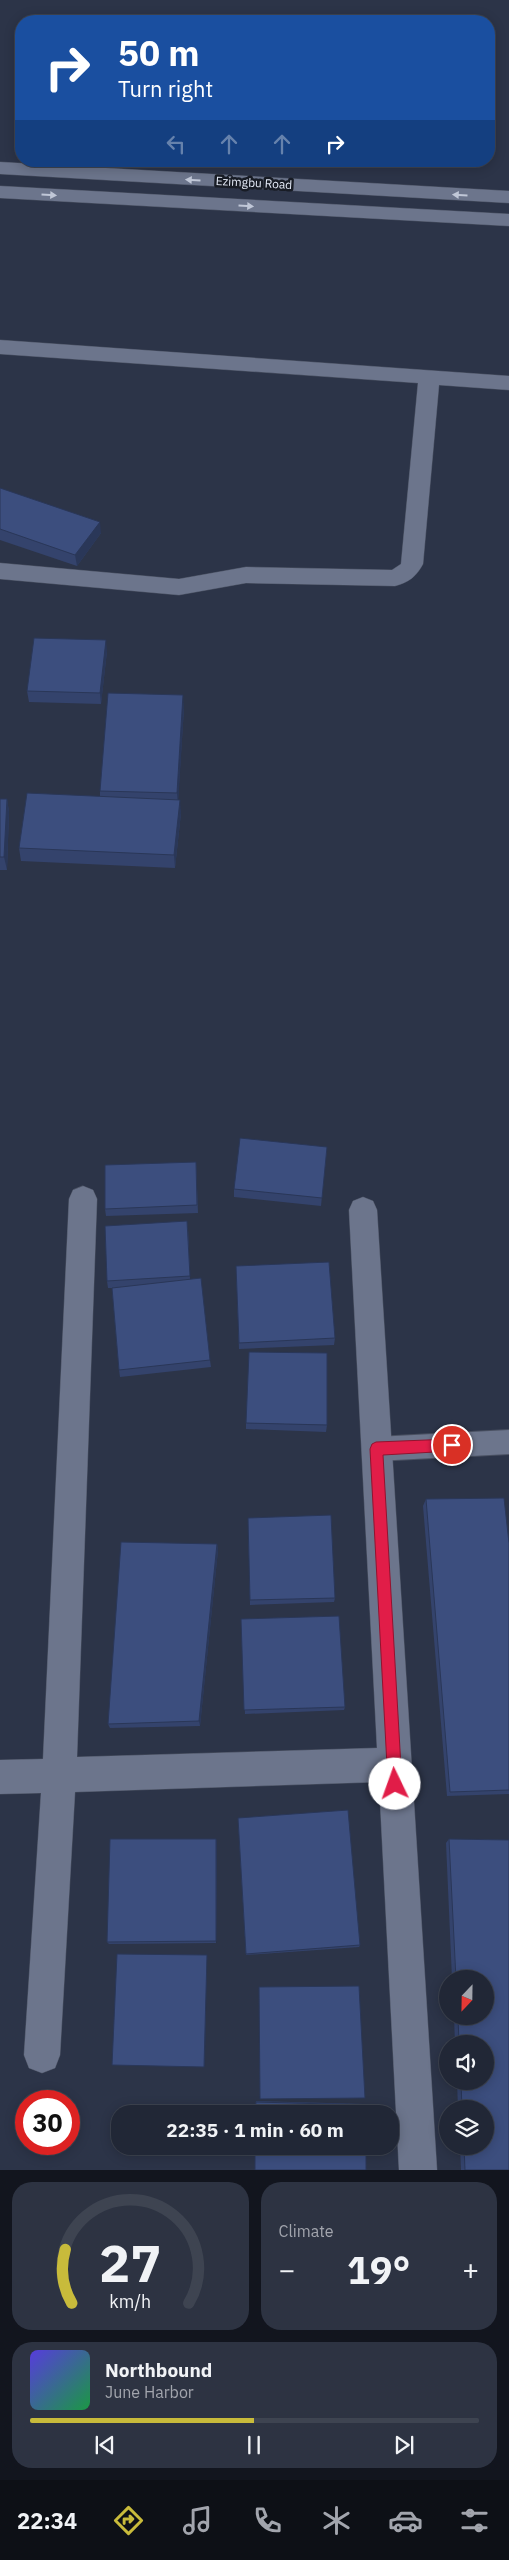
<!DOCTYPE html>
<meta charset="utf-8">
<style>
:root{--surface:#212736;--page:#2d3342;--text:#f1f3f6;--muted:#a2a5ad;--line:#3e4451;--accent:#c8bb3b}
body{margin:0;font-family:"IBM Plex Sans",sans-serif;background:var(--page);color:var(--text);height:100vh;display:flex;flex-direction:column;font-size:19px;white-space:nowrap}
*{box-sizing:border-box;margin:0}
p{font-size:16px;color:var(--muted)}
.icon{flex:none;width:28px;height:28px;fill:none;stroke:currentColor;stroke-width:2;stroke-linecap:round;stroke-linejoin:round}
.map{position:relative;height:2170px;overflow:hidden}
.side{display:flex;flex-direction:column;gap:12px;padding:12px;background:#12151e;flex:1}
.side>*{flex:none}
.top-card{position:absolute;left:15px;top:15px;width:480px;height:152px;border-radius:20px;box-shadow:0 2px 12px #0003,0 0 0 1px var(--line);background:#1a4fa0;color:#fff;overflow:hidden}
.needle{width:32px;rotate:202deg}
.fabs{position:absolute;left:439px;top:1970px;display:grid;gap:10px}
.fabs a{display:grid;place-items:center;width:55px;height:55px;border-radius:50%;background:var(--surface);box-shadow:0 2px 12px #0003,0 0 0 1px var(--line);font-size:25px}
.speed{position:absolute;left:15px;top:2090px;display:flex;gap:10px;font-size:25px;font-weight:700;text-align:center}
.speed>*{display:grid;place-content:center;width:65px;height:65px;border-radius:50%;background:var(--surface);box-shadow:0 2px 12px #0003,0 0 0 1px var(--line);line-height:1}
.speed .limit{border:8px solid #d22;background:#fff;color:#111}
.pin{position:absolute;display:grid;place-items:center;width:42px;height:42px;color:#fff;margin:-21px;border:2px solid #fff;border-radius:50%;box-shadow:0 1px 5px #0007}
.me{position:absolute;width:55px;margin:-28px;rotate:357deg;stroke-linejoin:round;filter:drop-shadow(0 0 4px #0008)}
.turn{display:flex;align-items:center;gap:18px;height:105px;padding:0 20px;font-size:22px}
.turn .icon{width:65px;height:65px;stroke-width:2.5}
.turn b{display:block;font-size:35px;line-height:42px}
.lanes{display:flex;align-items:center;height:48px;padding:0 20px;background:#0003;justify-content:center;gap:25px;direction:ltr}
.lanes .off{opacity:.35}
.big{font-size:38px;font-weight:700;line-height:1.1}
.side .card{flex:1;display:flex;flex-direction:column;justify-content:center;gap:8px;min-width:0;padding:0 18px;border-radius:20px;background:var(--page)}
.side .dial{align-items:center;gap:0}
.dial svg{height:130px;overflow:visible;fill:none;stroke:var(--line);stroke-width:7;stroke-linecap:round;text-anchor:middle}
.dial text{fill:var(--text);stroke:none}
.song{display:flex;align-items:center;gap:15px}
.cover{width:60px;height:60px;border-radius:8px;background:linear-gradient(135deg,hsl(250 70% 55%),hsl(140 70% 35%))}
.played{height:5px;border-radius:2px;background:linear-gradient(90deg,var(--accent) 50%,var(--line) 50%)}
.keys{display:flex;justify-content:space-around;direction:ltr}
.heat{display:flex;justify-content:space-between;align-items:center;font-size:28px;direction:ltr}
.side .tiles{flex:1;display:grid;gap:12px;grid-template-columns:1fr 1fr}
.card:last-child{grid-column:span 2}
.trip{position:absolute;left:111px;top:2105px;width:288px;height:50px;border-radius:20px;background:var(--surface);box-shadow:0 2px 12px #0003,0 0 0 1px var(--line);font-weight:700;line-height:50px;text-align:center}
.dock{display:flex;height:80px;justify-content:space-around;align-items:center;background:#0d1016;color:var(--muted)}
.dock .icon{width:35px;height:35px}
.dock .on{color:var(--accent)}
.dock b{font-size:22px;color:var(--text)}
.map>svg:first-child{display:block}
</style>
<div class="map">
<svg width="509" height="2170" viewBox="0 0 509 2170">
<rect width="100%" height="100%" fill="#2c3448"/>
<g fill="none" stroke-linecap="round" stroke-linejoin="round">
<g stroke="#4a5162" stroke-width="2">
<path id="lane" d="M509 1430V1454L376 1461 367 1458 363 1449 367 1440 376 1437Z"/>
</g>
<g stroke="#4a5162" stroke-width="1">
<path id="street" d="M0 340 509 376V390L439 385 423 564C416 577 409 582 395 586L246 583 179 595 0 579V563L179 579 246 567 392 570 401 564 418 383 0 354Z
M83 1186 93 1190 97 1199 77 1757 377 1748 349 1210 353 1201 363 1197 373 1201 377 1210 437 2170H399L379 1782 75 1792 60 2055 55 2068 42 2073 29 2068 24 2055 41 1793 0 1794V1760L43 1759 69 1199 73 1190Z"/>
</g>
<g stroke="#4a5162" stroke-width="1">
<path id="secondary" d="M0 162 509 191V203L0 174Z
M0 186 509 214V226L0 198Z"/>
</g>
<use href="#lane" fill="#6c758c" fill-rule="evenodd"/>
<use href="#street" fill="#6c758c" fill-rule="evenodd"/>
<use href="#secondary" fill="#6c758c" fill-rule="evenodd"/>
</g>
<path fill="#34436c" d="M0 488 101 533 77 566 0 540Z
M107 651 101 704 29 702 27 691Z
M184 708 178 800 181 813 175 868 21 861 19 848 100 796V791Z
M0 799H7L9 812 7 870H0Z
M327 1147 321 1206 234 1197V1189Z
M196 1162 198 1213 106 1216 105 1209Z
M188 1228 190 1279 210 1360 211 1367 120 1377 119 1370 112 1288H108L107 1281Z
M236 1266 335 1338 334 1345 239 1349Z
M246 1423 327 1425 326 1432 246 1429Z
M426 1499 509 1543V1794L447 1796 423 1506Z
M248 1518 335 1598 334 1602 250 1605Z
M217 1544 218 1550 200 1726 110 1728 108 1724Z
M241 1619 345 1707 344 1710 245 1714Z
M238 1818 360 1945 359 1947 246 1955Z
M449 1839 509 1840V2170H461L460 2146H485V2109H458L457 2081H485V2044H455L454 2016H485V1979H452L446 1843Z
M217 1841 216 1943 109 1944 107 1942Z
M256 2101 364 2104 366 2105 255 2114Z"/>
<path fill="#2a3758" d="M100 522 101 533 77 566 75 555Z
M106 640 107 651 101 704 100 693Z
M183 695 184 708 178 806 177 793Z
M7 799 9 812 7 870 4 857Z
M180 800 181 813 175 868 174 855Z
M217 1544 218 1550 200 1726 199 1721Z
M216 1839 217 1841 216 1943Z
M207 1955 205 2066 204 2067Z"/>
<path fill="#3c4e7e" stroke="#2a3758" d="M0 488 100 522 75 555 0 529Z
M34 638 106 640 100 693 27 691Z
M108 693 183 695 177 793 100 791Z
M27 793 180 800 174 855 19 848Z
M0 799H7L4 857H0Z
M240 1138 327 1147 322 1198 234 1189Z
M196 1162 197 1205 105 1209V1165Z
M187 1221 190 1276 107 1281 105 1226Z
M329 1262 335 1338 239 1343 236 1266Z
M201 1278 210 1360 119 1370 112 1288Z
M249 1352 327 1353V1425L246 1423Z
M504 1498 509 1543V1790L450 1792 426 1499Z
M331 1515 335 1598 250 1600 248 1518Z
M121 1542 217 1544 199 1721 108 1724Z
M339 1616 345 1707 244 1710 241 1619Z
M348 1810 360 1945 246 1954 238 1818Z
M110 1839H216V1941L107 1942Z
M449 1839 509 1840V2170H465L464 2146H485V2109H462L461 2081H485V2044H459L458 2016H485V1979H456Z
M117 1954 207 1955 204 2067 112 2065Z
M359 1986 365 2098 260 2099 259 1987Z
M256 2102 366 2105V2114H255Z
M255 2146H366V2170H255Z"/>
<defs><path id="oneway-solid" d="M-6-.8H1V-3.2L6.5 0L1 3.2V.8H-6Z" transform="scale(1.25)"/></defs>
<g fill="#c0c7d7">
<use href="#oneway-solid" transform="translate(193 180) rotate(-177)"/>
<use href="#oneway-solid" transform="translate(49 195) rotate(3)"/>
<use href="#oneway-solid" transform="translate(460 195) rotate(-177)"/>
<use href="#oneway-solid" transform="translate(246 206) rotate(3)"/>
</g>
<path fill="#e11d48" stroke="#92132f" d="M452 1439 457 1440 459 1445 457 1449 452 1451 383 1455 402 1784 400 1789 395 1791 390 1789 388 1784 370 1449 372 1444 376 1442Z"/>
<g text-anchor="middle" stroke-width="5" stroke-linejoin="round" paint-order="stroke">
<g font-size="12" fill="#e4eaf7" stroke="#181c25">
<text transform="translate(254 183) rotate(3)" y="4">Ezimgbu Road</text>
</g>
</g>
</svg>
<div class="fabs">
<a><svg class="needle" viewBox="-14 -14 28 28"><path d="M0-13l5 13h-10z" fill="#e53935"/><path d="M0 13l5-13h-10z" fill="#a2a5ad"/></svg></a>
<a><svg class="icon" aria-label="sound" viewBox="0 0 24 24"><path d="M4 9h4l5-4v14l-5-4H4zM17 9q2 3 0 6"/></svg></a>
<a><svg class="icon" aria-label="layers" viewBox="0 0 24 24"><path d="M12 4l9 5-9 5-9-5zM3 14l9 5 9-5"/></svg></a>
</div>
<div class="speed"><div class="limit">30</div></div>
<div class="pin" style="left:452px;top:1445px;background:#d93025"><svg class="icon" aria-label="arrive" viewBox="0 0 24 24"><path d="M6 21V4h12l-3 4 3 4H6"/></svg></div>
<svg class="me" style="left:395px;top:1784px" viewBox="-20 -20 40 40"><circle r="19" fill="#fff"/><path d="M0-13L10 11 0 6-10 11z" fill="#e11d48"/></svg>
<div class="trip">22:35 · 1 min · 60 m</div>
<div class="top-card">
<div class="turn"><svg class="icon" aria-label="right" viewBox="0 0 24 24"><path d="M7 20v-9h11M14 6l5 5-5 5"/></svg><div><b>50 m</b>Turn right</div></div>
<div class="lanes"><svg class="icon off" aria-label="left" viewBox="0 0 24 24"><path d="M17 20v-9H6M10 6l-5 5 5 5"/></svg><svg class="icon off" aria-label="ahead" viewBox="0 0 24 24"><path d="M12 20V5M6 11l6-6 6 6"/></svg><svg class="icon off" aria-label="ahead" viewBox="0 0 24 24"><path d="M12 20V5M6 11l6-6 6 6"/></svg><svg class="icon" aria-label="right" viewBox="0 0 24 24"><path d="M7 20v-9h11M14 6l5 5-5 5"/></svg></div>
</div>
</div>
<section class="side">
<div class="tiles">
<div class="card dial"><svg viewBox="0 0 100 80">
<path d="M14 69A42 42 0 1 1 86 69"/>
<path d="M14 69A42 42 0 0 1 10 36" stroke="#c8bb3b"/>
<text x="50" y="56" font-size="32" font-weight="700">27</text>
<text x="50" y="72" font-size="11">km/h</text>
</svg></div>
<div class="card"><p>Climate</p>
<div class="heat"><a>−</a><b class="big">19°</b><a>+</a></div>
</div>
<div class="card">
<div class="song"><i class="cover"></i><div><b>Northbound</b><p>June Harbor</p></div></div>
<div class="played"></div>
<div class="keys"><svg class="icon" aria-label="previous" viewBox="0 0 24 24"><path d="M18 5L8 12l10 7zM5 5v14"/></svg><svg class="icon" aria-label="pause" viewBox="0 0 24 24"><path d="M8 5v14M16 5v14"/></svg><svg class="icon" aria-label="next" viewBox="0 0 24 24"><path d="M6 5l10 7-10 7zM19 5v14"/></svg></div>
</div>
</div>
</section>
<nav class="dock">
<b>22:34</b>
<svg class="icon on" aria-label="directions" viewBox="0 0 24 24"><path d="M12 3l9 9-9 9-9-9zM9 14v-3h6M13 9l2 2-2 2"/></svg>
<svg class="icon" aria-label="music" viewBox="0 0 24 24"><path d="M9 18V5l10-2v13"/><circle cx="6" cy="18" r="3"/><circle cx="16" cy="16" r="3"/></svg>
<svg class="icon" aria-label="phone" viewBox="0 0 24 24"><path d="M5 4h4l2 5-3 2q2 4 5 5l2-3 5 2v4C11 20 4 13 5 4z"/></svg>
<svg class="icon" aria-label="climate" viewBox="0 0 24 24"><path d="M12 3v18M4 7l16 10M4 17L20 7"/></svg>
<svg class="icon" aria-label="car" viewBox="0 0 24 24"><path d="M5 17H2v-5l4-1 3-4h7l3 4 3 1v5h-3M9 17h6M6 11h13"/><circle cx="7" cy="17" r="2"/><circle cx="17" cy="17" r="2"/></svg>
<svg class="icon" aria-label="filters" viewBox="0 0 24 24"><path d="M4 7h16M4 17h16"/><circle cx="9" cy="7" r="2"/><circle cx="15" cy="17" r="2"/></svg>
</nav>
